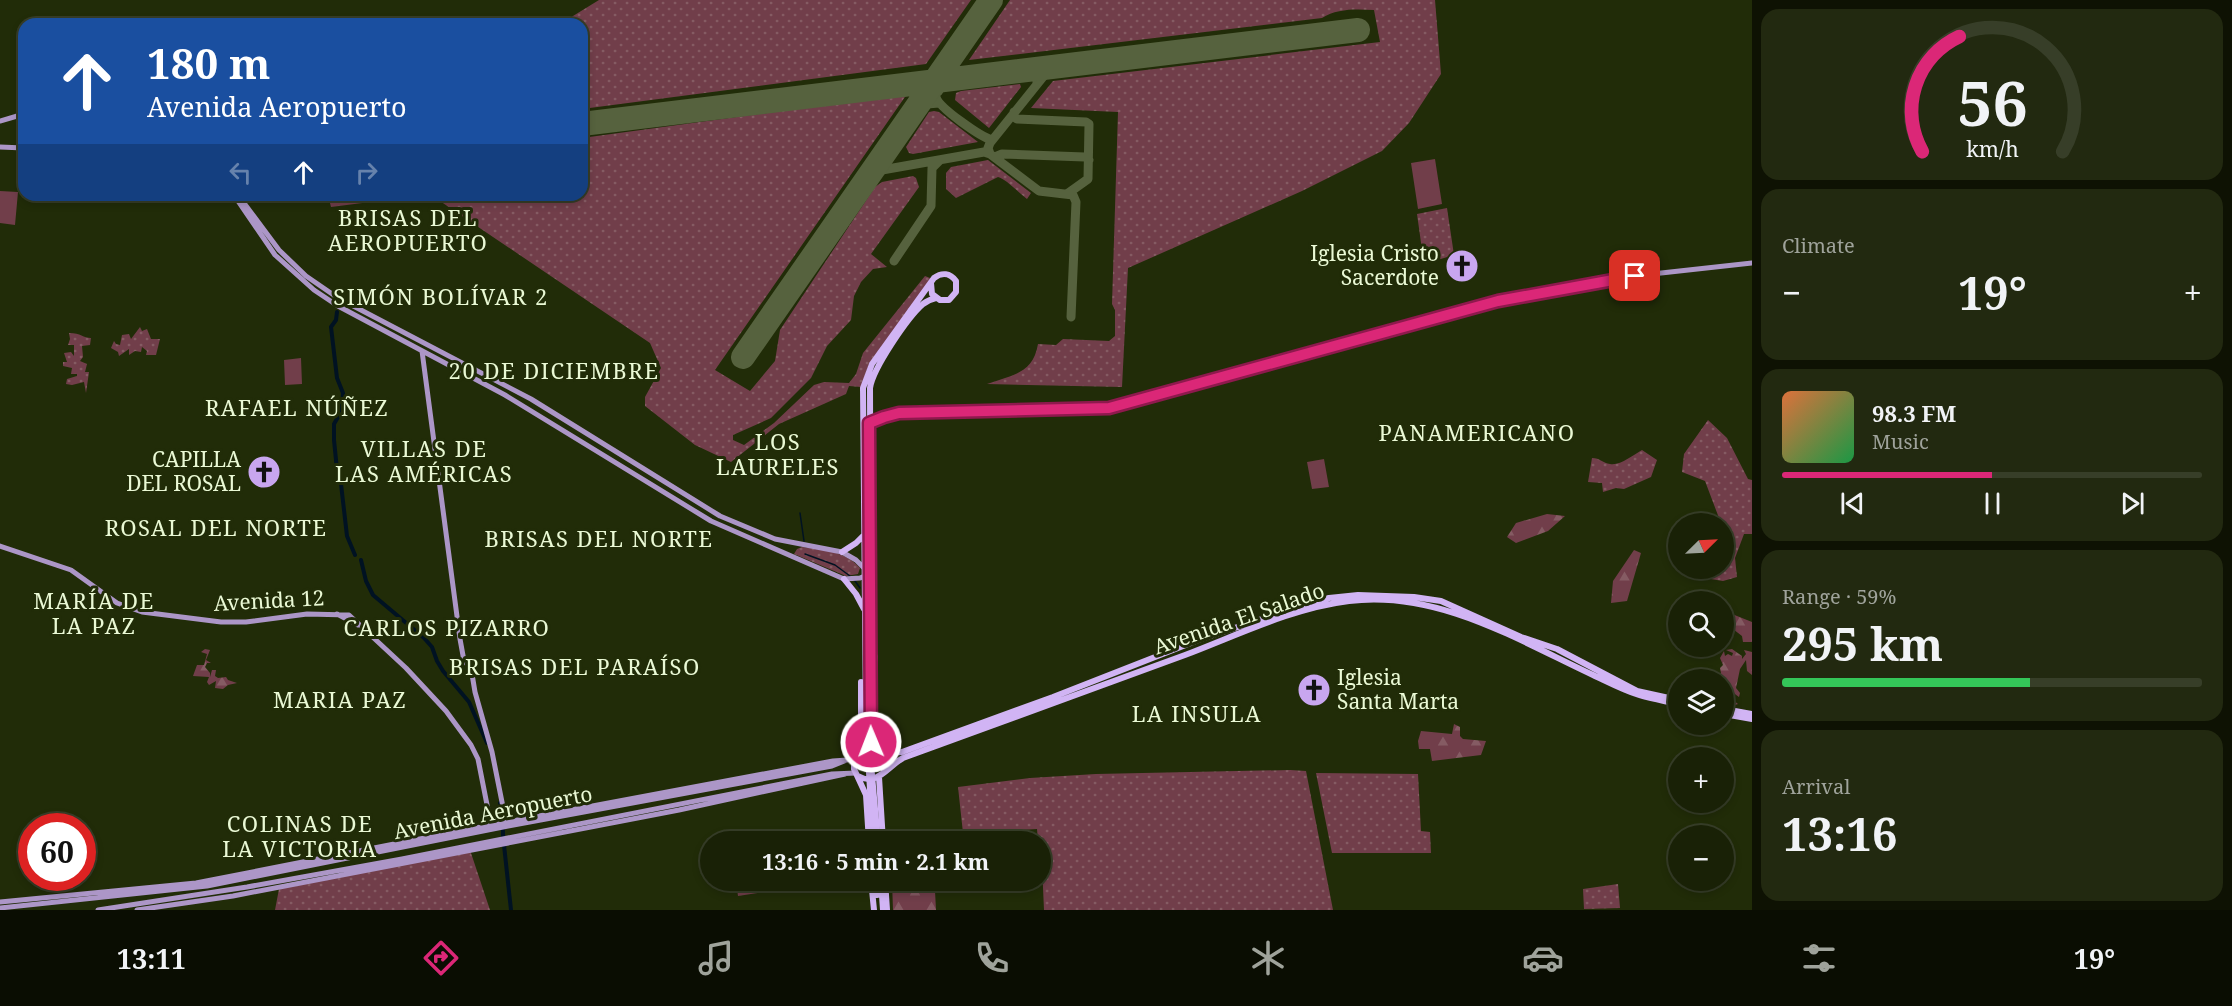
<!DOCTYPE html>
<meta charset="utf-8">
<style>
:root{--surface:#192106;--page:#222910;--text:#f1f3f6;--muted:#9fa39b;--line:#373e28;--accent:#db2777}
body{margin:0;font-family:"Noto Serif",serif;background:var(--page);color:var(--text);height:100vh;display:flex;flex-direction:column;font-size:22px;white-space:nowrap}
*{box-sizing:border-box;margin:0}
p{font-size:20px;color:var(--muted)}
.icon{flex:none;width:33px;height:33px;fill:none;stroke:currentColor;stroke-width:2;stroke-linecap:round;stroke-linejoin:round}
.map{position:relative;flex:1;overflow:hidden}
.sheet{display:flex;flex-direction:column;gap:9px;padding:9px;background:#0e1203;width:480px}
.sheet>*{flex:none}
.top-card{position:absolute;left:18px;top:18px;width:570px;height:183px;border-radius:18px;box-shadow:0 3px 9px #0003,0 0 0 2px var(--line);background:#1a4fa0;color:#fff;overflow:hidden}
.needle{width:39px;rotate:66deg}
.controls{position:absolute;left:1668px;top:513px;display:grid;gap:12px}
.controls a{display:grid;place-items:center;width:66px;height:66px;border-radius:50%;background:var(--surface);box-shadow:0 3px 9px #0003,0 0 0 2px var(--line);font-size:30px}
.speed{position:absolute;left:18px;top:813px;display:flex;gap:12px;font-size:30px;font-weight:700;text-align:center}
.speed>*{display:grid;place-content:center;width:78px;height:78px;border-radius:50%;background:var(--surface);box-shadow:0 3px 9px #0003,0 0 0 2px var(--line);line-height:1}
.speed .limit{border:9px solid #d22;background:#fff;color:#111}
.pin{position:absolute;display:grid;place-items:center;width:51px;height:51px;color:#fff;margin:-26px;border-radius:12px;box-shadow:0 3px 9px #0006}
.me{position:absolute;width:66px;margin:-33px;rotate:359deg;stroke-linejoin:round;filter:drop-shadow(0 0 4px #0008)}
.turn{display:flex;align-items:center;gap:21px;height:126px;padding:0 30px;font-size:27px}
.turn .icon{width:78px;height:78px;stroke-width:2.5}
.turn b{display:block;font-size:42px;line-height:51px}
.lanes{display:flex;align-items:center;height:57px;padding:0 30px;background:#0003;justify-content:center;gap:30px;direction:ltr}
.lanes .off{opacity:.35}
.big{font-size:45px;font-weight:700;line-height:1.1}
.sheet .widget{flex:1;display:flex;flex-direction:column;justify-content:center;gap:9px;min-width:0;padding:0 21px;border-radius:18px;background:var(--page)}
.sheet .dial{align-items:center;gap:0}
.dial svg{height:156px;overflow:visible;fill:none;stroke:var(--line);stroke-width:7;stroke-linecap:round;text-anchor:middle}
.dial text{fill:var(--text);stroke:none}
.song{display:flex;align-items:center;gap:18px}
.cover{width:72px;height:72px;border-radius:9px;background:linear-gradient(135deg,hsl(20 70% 55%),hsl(140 70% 35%))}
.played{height:6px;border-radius:3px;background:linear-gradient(90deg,var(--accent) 50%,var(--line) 50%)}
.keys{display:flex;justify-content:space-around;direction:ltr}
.heat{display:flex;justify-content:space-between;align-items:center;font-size:33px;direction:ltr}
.charge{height:9px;border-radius:4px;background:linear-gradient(90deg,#34c759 59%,var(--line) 0)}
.trip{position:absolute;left:700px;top:831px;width:351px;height:60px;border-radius:30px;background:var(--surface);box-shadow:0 3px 9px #0003,0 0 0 2px var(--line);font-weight:700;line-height:60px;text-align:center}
.tab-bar{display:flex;height:96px;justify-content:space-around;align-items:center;background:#0a0d02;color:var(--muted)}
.tab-bar .icon{width:42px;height:42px}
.tab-bar .current{color:var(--accent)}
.tab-bar b{font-size:27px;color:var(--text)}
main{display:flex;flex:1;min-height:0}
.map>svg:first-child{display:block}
</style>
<main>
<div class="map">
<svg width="1752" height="910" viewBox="0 0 1752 910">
<defs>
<pattern id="green-dots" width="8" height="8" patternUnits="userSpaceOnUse" patternTransform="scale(1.5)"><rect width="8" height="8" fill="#713e4a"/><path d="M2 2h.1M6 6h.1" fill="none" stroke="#855b63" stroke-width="1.8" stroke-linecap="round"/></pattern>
<pattern id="forest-firs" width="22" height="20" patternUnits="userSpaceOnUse" patternTransform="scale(1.5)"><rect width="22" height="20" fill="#713e4a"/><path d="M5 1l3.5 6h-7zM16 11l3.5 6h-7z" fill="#855b63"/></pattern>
</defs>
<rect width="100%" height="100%" fill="#212c08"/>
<path fill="url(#green-dots)" d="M599 0H971L926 64 582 109V24H560Z
M1010 0H1435L1441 74 1409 123 1382 151 1302 191 1128 268 1122 387 987 384C1012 375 1033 374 1038 344L1056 345 1063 339 1109 341 1115 336V310L1112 304 1118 112 1031 108 1053 81 1380 42 1374 10C1357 9 1337 8 1322 18L969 60Z
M1020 84 1021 87 989 128 955 100 956 93 961 91Z
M907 94 715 370 750 391 775 361 780 330 875 187 882 182 913 176 916 178 919 187 871 254 887 267 873 269 861 282 854 296 851 320 827 346 811 378 771 418 733 435V440L744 445 774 423 814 385 824 382 849 383 856 374 863 353 925 276 930 278 928 286 869 364 861 387 849 386 846 394 779 424 731 462 695 445 645 406V397L661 368 650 343 459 214 437 199 425 195 331 207 328 195H582V138Z
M934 111 939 112 978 142 913 154 909 153 906 147 929 112Z
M988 160 1031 193 1027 199C1019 193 1006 179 998 177L956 198 946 189V173L951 167Z
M1447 208 1454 255 1424 264 1417 214Z
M140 327 142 331 147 329 151 339H160L156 355H146L147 351 142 347 141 352 135 351 129 355V349L119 356 118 352 111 348 114 341 116 344 120 345 122 335 129 334 131 339Z
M69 333C81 333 83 338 91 338L90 345 82 346 83 357 80 361 87 364 85 372H89L86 393 84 382 72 385 66 384 67 379 77 376V374H71L72 368 63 366V362H67L64 353 71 352 74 356V345H68L70 339Z
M1708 420 1727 438 1748 479 1752 480V534H1744L1735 558 1737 577 1723 581 1692 576 1696 569 1724 568V524L1711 523 1719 518 1705 481 1682 472 1684 454Z
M1642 450 1657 460 1651 477 1624 489 1616 488 1603 492 1602 483 1588 482 1592 458C1600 458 1603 463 1610 464 1620 466 1633 455 1642 450Z
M802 547C824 550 845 551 860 568L858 574 846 576 794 554 797 549Z
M1290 770 1306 771 1333 910H1044L1041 842 1038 841 1037 829 963 833 958 787 1030 778 1096 774Z
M1316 773 1418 774 1421 831 1430 832 1431 853H1332Z
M470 850 490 910H275L279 889Z
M736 881H782L784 889 738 896Z
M1618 884 1620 908 1584 909 1583 889Z"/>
<path fill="url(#forest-firs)" d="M1547 514 1565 516 1548 531 1516 543 1507 537 1516 523Z
M1634 550 1641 553 1627 601 1611 603 1613 581Z
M1727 612 1752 622V642H1743L1742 636 1729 626Z
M205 649 210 650 206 660 211 663H207L205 667 210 673V677L212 670H216L215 676 218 678 226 677 228 680 237 683 228 685 223 689 215 688 216 681 209 685 207 682 209 677 193 676 197 665H204L207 654 201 652Z
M1732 649 1742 656V659L1746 654 1744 650 1752 652V675L1747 671 1746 660 1740 669 1736 688 1740 693 1739 697 1732 692 1733 700 1738 704 1732 706 1727 692 1724 694V680L1716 678 1721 673 1720 668 1723 665 1720 658 1724 651 1725 656 1728 654 1732 656 1733 653 1726 650Z
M1454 724 1460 727V736L1463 739 1486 741 1481 755 1432 761 1430 749H1419L1418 741 1421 731 1452 734Z
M892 881H927L935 891 936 910H893Z"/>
<path fill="#713e4a" d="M1435 159 1442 204 1418 209 1411 163Z
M0 191 18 192 15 225 0 223Z
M301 358 302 384 285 385 284 360Z
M1324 459 1329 487 1312 489 1307 462Z"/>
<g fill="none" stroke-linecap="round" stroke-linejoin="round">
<path stroke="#001222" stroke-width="1.5" d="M800 513 804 541
M805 554 835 565 850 576
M855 581 860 588"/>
<path stroke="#001222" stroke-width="4" d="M337 312 336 320 331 327 337 378 343 393 342 410 334 424V440L337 470 341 484 347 536 355 555
M361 560 366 581 373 595 424 638 432 647 437 661 443 671 469 702 487 743
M500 803 502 821
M503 830V836
M504 845 511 910"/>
<path stroke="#56623e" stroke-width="9" d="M942 69C939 77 934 89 936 97 939 108 981 137 992 140
M1031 70 1037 75V83
M903 85 916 86 939 103
M938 92 944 83 950 80
M914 110 927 104 939 103
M1014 112V117L1017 119 1086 122 1089 124 1088 179 1067 194
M990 154 988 148 990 143 1051 67
M995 157 1002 154 1085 157 1089 160
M869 175 882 170 984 152 990 154 1039 191 1073 195 1076 202 1071 317
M894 261 931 206 932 168 940 160"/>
<path stroke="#56623e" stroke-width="24" d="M582 124 1358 30
M743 357 991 0"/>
<path stroke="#ac96c7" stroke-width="5" d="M0 121 24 114
M0 147 24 148
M234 195 275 255 314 290 338 306 505 395 711 521 844 579 860 578 867 575
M238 195 279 250 306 276 338 298 531 399 720 516 775 539 842 552 856 560 865 569
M422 351 460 639 464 661 471 668 475 692 492 752 506 822
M867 423 899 413 1109 408 1498 301 1634 276 1752 263
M0 546 71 570 117 603 142 612 221 622H246L307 614 349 615 406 668 446 711 471 745 478 759 491 825
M337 614 358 625
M0 902 196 883 491 825 833 761 847 760
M0 908 207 886 508 826 832 766 854 757
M98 910 247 887 402 859 832 774 856 773
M137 910 233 896 679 810 845 774"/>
<path stroke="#d1b4f4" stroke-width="6" d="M842 552 856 543 864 535
M844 579 856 594 864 609
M872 650 875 657 874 676
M874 704 877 749
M1724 709 1752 714
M1724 714 1752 719
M866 720 863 388 872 364 934 278C942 272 950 273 956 281V292L949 300H940L932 294 931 283
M871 721 870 388C873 368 908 317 923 304 927 301 931 299 936 298
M861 749V682
M882 753 902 752 1053 697 1201 639 1308 604 1329 598 1358 595 1414 597 1441 601 1521 637 1557 649 1637 691 1678 700
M858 776C877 787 888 766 903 758L1185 655C1238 635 1292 608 1349 601 1437 590 1516 639 1593 675 1608 682 1623 690 1639 695 1652 699 1665 701 1678 704
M879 777 883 842
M869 842 866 795 854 769V757C862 743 877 744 885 757L884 770
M871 880 874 910
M876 880 877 895
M881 880 883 910
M885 880 887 910"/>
<path stroke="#d1b4f4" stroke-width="6" d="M866 720 873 842
M871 721V764L878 842"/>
</g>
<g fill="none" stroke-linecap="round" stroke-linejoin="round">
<g stroke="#8e194d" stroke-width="15">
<path id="route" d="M871 742 869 423 884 417 899 413 1109 408 1498 301 1635 276"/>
</g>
<use href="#route" stroke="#db2777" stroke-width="10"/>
</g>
<defs>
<g id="church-disc" transform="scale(1.725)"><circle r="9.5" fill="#c8a6ef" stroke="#212c08"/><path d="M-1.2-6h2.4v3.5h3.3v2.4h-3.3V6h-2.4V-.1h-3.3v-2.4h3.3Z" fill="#111"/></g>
</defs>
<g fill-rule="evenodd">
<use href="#church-disc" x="1462" y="266"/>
<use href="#church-disc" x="264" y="472"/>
<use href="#church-disc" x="1314" y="690"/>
</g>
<g text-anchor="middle" stroke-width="6" stroke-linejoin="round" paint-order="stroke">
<g font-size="21" fill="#eaf9d5" stroke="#212c08" text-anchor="end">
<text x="1439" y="261">Iglesia Cristo<tspan x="1439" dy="24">Sacerdote</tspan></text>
<text x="241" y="467">CAPILLA<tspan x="241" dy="24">DEL ROSAL</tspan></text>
<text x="1337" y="685" text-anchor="start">Iglesia<tspan x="1337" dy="24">Santa Marta</tspan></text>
</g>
<g font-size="21" fill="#eaf9d5" stroke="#212c08">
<text transform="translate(269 601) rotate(-3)" y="7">Avenida 12</text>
<text transform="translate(1239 619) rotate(-19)" y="7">Avenida El Salado</text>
<text transform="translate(493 813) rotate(-11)" y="7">Avenida Aeropuerto</text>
</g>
<g font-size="22" letter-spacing="1.5" fill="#eaf9d5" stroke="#212c08">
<text x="408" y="226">BRISAS DEL<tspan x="408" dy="25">AEROPUERTO</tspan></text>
<text x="441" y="305">SIMÓN BOLÍVAR 2</text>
<text x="554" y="379">20 DE DICIEMBRE</text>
<text x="297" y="416">RAFAEL NÚÑEZ</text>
<text x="1477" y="441">PANAMERICANO</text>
<text x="778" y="450">LOS<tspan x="778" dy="25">LAURELES</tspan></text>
<text x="424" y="457">VILLAS DE<tspan x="424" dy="25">LAS AMÉRICAS</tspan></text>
<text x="216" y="536">ROSAL DEL NORTE</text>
<text x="599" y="547">BRISAS DEL NORTE</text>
<text x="94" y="609">MARÍA DE<tspan x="94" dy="25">LA PAZ</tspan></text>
<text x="447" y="636">CARLOS PIZARRO</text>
<text x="575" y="675">BRISAS DEL PARAÍSO</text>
<text x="340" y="708">MARIA PAZ</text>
<text x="1197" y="722">LA INSULA</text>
<text x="300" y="832">COLINAS DE<tspan x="300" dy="25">LA VICTORIA</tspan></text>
</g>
</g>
</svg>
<div class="controls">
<a><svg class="needle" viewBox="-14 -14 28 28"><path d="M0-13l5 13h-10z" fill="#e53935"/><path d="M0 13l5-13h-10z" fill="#9fa39b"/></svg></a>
<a><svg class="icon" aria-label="search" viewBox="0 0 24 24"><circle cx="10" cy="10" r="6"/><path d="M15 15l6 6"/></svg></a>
<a><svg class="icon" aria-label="layers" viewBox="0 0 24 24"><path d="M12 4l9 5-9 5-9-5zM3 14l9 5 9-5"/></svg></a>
<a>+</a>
<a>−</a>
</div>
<div class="speed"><div class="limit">60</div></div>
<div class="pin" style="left:1635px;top:276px;background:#d93025"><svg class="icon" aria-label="arrive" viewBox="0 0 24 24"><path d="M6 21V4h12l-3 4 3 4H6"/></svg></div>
<svg class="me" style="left:871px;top:742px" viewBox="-20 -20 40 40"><circle r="17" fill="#db2777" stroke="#fff" stroke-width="3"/><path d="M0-11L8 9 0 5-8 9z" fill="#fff"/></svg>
<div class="trip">13:16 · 5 min · 2.1 km</div>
<div class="top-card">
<div class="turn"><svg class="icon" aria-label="ahead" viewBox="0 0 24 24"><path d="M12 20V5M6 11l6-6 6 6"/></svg><div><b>180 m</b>Avenida Aeropuerto</div></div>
<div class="lanes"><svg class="icon off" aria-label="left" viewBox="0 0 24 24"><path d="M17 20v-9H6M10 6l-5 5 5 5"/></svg><svg class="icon" aria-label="ahead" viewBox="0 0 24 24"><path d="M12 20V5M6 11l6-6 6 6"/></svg><svg class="icon off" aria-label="right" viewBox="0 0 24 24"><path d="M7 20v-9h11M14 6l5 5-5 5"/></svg></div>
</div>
</div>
<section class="sheet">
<div class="widget dial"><svg viewBox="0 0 100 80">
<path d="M14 69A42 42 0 1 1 86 69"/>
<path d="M14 69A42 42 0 0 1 33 10" stroke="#db2777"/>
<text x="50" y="56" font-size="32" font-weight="700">56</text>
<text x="50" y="72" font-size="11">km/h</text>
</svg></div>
<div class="widget"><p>Climate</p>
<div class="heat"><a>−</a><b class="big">19°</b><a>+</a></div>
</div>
<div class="widget">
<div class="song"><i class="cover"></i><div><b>98.3 FM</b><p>Music</p></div></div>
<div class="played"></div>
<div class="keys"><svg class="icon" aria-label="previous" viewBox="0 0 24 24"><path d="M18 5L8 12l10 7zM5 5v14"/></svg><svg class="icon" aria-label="pause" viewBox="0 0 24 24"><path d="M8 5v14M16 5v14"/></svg><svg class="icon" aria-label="next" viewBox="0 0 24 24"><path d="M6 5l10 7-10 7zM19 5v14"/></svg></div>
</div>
<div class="widget"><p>Range · 59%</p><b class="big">295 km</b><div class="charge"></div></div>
<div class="widget"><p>Arrival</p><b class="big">13:16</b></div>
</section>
</main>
<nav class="tab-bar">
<b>13:11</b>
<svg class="icon current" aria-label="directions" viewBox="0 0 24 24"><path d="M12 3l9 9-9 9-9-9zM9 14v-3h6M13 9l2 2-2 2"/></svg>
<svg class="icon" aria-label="music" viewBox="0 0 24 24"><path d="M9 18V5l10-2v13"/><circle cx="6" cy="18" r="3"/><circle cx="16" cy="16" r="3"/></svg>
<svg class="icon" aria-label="phone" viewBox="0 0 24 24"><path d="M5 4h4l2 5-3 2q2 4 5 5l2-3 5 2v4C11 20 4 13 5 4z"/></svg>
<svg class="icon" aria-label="climate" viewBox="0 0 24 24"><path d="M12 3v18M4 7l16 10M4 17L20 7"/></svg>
<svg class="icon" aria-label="car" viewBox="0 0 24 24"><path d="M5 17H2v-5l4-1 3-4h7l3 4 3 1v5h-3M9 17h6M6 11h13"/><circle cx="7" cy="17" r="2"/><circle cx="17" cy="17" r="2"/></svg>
<svg class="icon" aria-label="filters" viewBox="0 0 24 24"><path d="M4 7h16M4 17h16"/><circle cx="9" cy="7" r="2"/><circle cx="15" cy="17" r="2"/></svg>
<b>19°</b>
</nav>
